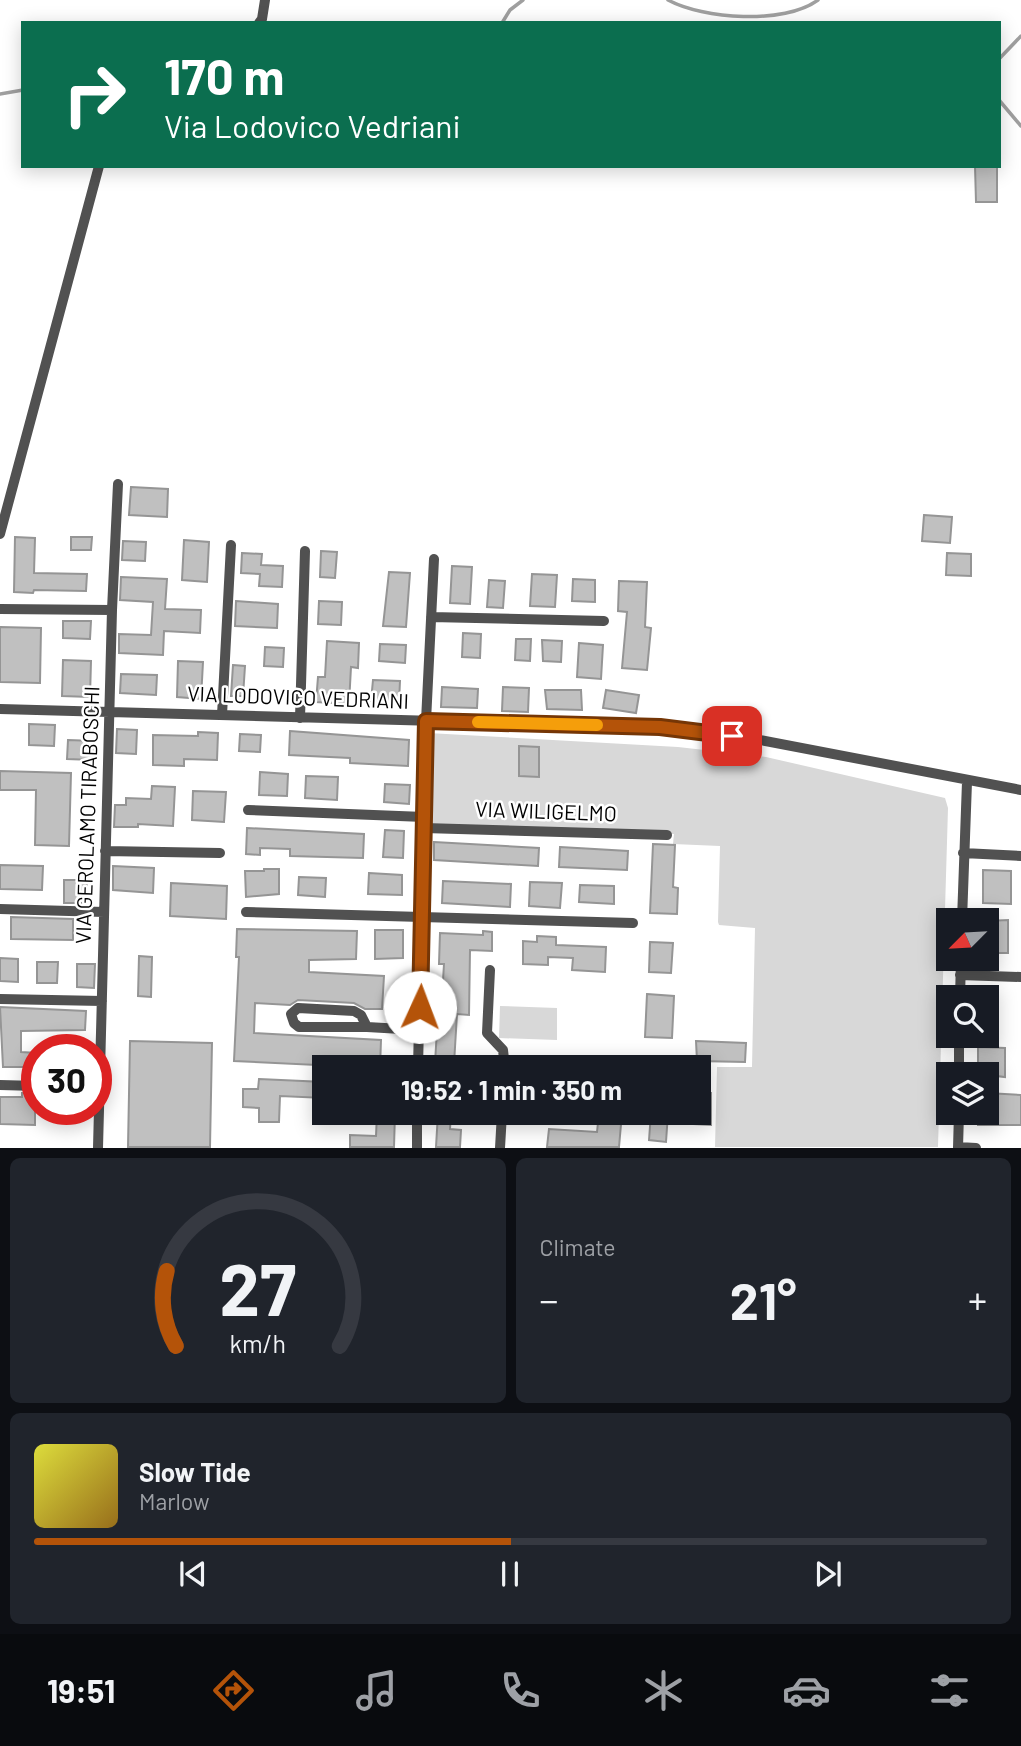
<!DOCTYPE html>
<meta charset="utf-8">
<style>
:root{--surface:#171b24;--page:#20242c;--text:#f1f3f6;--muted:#9ea1a6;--line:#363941;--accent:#b45309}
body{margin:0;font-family:Barlow,sans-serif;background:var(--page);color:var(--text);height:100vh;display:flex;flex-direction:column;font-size:26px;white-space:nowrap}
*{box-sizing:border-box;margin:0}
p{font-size:23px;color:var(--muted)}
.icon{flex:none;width:38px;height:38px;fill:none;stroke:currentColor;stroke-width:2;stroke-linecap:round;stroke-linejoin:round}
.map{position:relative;height:1148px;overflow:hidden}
.sheet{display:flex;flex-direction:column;gap:10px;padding:10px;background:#0d0f14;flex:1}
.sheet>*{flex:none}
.top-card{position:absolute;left:21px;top:21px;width:980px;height:147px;border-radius:0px;box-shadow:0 4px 18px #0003;background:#0b6e4f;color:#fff;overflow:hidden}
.needle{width:46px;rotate:246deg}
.controls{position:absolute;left:936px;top:908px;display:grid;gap:14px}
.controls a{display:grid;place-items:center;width:63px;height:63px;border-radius:0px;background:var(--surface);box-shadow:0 4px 18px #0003;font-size:35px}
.speed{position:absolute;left:21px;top:1034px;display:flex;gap:14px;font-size:35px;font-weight:700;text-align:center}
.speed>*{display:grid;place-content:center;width:91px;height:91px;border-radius:50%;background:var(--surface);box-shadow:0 4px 18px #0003;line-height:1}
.speed .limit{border:10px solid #d22;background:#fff;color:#111}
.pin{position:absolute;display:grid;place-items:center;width:60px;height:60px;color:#fff;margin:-30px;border-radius:14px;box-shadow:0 4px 10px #0006}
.me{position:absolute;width:77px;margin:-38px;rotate:2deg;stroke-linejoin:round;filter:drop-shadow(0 0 5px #0008)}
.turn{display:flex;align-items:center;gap:24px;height:147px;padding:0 28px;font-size:32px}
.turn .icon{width:91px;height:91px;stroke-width:2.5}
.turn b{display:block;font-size:49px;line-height:60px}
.big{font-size:52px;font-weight:700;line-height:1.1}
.sheet .card{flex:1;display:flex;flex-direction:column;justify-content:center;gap:10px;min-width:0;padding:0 24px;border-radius:10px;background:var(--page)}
.sheet .dial{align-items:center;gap:0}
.dial svg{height:182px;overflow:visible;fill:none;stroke:var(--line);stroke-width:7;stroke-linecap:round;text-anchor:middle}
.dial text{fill:var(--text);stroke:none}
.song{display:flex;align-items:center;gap:21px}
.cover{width:84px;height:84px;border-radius:10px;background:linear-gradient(135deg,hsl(60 70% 55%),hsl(40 70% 35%))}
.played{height:7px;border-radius:4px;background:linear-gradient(90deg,var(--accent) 50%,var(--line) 50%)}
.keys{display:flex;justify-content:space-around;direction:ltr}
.heat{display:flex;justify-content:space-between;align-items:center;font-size:38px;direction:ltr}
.sheet .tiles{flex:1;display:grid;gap:10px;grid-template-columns:1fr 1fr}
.card:last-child{grid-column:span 2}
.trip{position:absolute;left:312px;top:1055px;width:399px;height:70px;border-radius:0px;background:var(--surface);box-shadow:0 4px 18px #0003;font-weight:700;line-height:70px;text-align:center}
.tabs{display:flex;height:112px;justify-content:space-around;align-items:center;background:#090b0e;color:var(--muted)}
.tabs .icon{width:49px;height:49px}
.tabs .current{color:var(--accent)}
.tabs b{font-size:32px;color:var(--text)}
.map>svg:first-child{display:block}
</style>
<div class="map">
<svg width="1021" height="1148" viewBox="0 0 1021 1148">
<rect width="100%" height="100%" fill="#fff"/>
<path fill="#d8d8d8" d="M428 733 678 747 766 757 945 798 948 808 938 1147H715L717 1067H752L755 928 719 925 718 922 720 846 673 844 674 834 423 828Z
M500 1006 557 1008V1040L499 1038Z"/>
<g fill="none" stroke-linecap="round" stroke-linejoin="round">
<path stroke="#9f9f9f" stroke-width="3.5" d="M668 0C703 19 784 25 818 0
M502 23 510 10 523 0
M999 59 1021 36
M0 94 23 90
M999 100 1021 126"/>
</g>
<path fill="#c0c0c0" stroke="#959595" stroke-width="2" d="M975 166H997V202H976Z
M131 487 168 489 167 517 129 515Z
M924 515 952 517 950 543 922 541Z
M15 537 35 538 34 573 87 574 86 591 34 590 33 593 14 592Z
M71 537H92L91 550H71Z
M184 540 209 542 207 582 182 580Z
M123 541 146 542 145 561 122 560Z
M321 551 337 552 335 578 320 577Z
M242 553 262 554 261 565 283 566 282 587 259 586 260 574 241 573Z
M947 553 971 554V576L946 575Z
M452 566 472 567 470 604 450 603Z
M389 572 410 573 406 627 383 626Z
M532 574 557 575 555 607 530 606Z
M121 577 167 579 165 609 201 610 200 633 164 631 163 655 119 653V634L151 635 153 602 120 600Z
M573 579 595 580V602L572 601Z
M489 580 505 581 503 608 487 607Z
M619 581 647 582 645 627 651 628 647 670 622 668 627 612 618 611Z
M236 601 278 604 277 628 235 626Z
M319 601 342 602 341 625 318 624Z
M63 621H91L90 639 63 638Z
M0 627 41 628 40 683 0 682Z
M463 633 481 634 480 658 462 657Z
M516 639H531L530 661 515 660Z
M542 640 562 641 561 662 543 661Z
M327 641 359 643 358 668 351 667 349 704 316 702 318 677H325Z
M579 643 603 645 601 679 577 677Z
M380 644 406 645 405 663 379 661Z
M265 647 284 648 283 667 264 666Z
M63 660 91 661 90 697 62 696Z
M178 661 203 662 201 699 177 697Z
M233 665 245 666 243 696H231Z
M121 674 157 675 156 695 120 693Z
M373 680 400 681 399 703 371 701Z
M442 687 478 689 477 708 441 707Z
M503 687 529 688 528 712 502 711Z
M545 690H581L582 710 547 709Z
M606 690 639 695 636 713 603 708Z
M29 724 55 725 54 746 29 745Z
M117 729 137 730 136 754 116 753Z
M290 731 409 740 408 766 350 763V758L289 755Z
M198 732 218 733 217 760 184 759V766L153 765V735L198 736Z
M240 734 261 735 260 752 239 751Z
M68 740 94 741 93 760 67 759Z
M519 746 539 747V777L519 776Z
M0 771 71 773 69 846 35 845 36 790H0Z
M260 772 288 774 287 796 259 795Z
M306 776 338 777 337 800 305 798Z
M385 784 410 785 409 804 384 802Z
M152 786 175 787 173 826 138 824V827H114L115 805H126V798L151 799Z
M193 791 226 792 224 822 192 820Z
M247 828 364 834 363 858 290 856V849L260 848V855L246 854Z
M385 830 404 831 403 858 383 857Z
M434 842 539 848 538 866 434 860Z
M653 844 675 845 673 887 678 888 677 914 650 913Z
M560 847 628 851 627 870 559 867Z
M0 865 43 866 42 890 0 889Z
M113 866 154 868 153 893 113 890Z
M264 869H279V894L246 897 245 871H264Z
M983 870 1011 871V904L983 903Z
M369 873 402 875V895L368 894Z
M299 877 326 878 325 897 298 895Z
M64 880H87L86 903H64Z
M443 881 511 884 510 907 442 903Z
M530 882 562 883 560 908 529 906Z
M171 883 227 886 226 919 170 916Z
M580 885 614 886V904L579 902Z
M11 917 73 919V940L11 939Z
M1008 920V953H987V921Z
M237 929 357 931 356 959 309 960V972L384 976 382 1009H365L354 1003 298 1000 290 1005 255 1003 254 1033 381 1040 380 1068 234 1061 239 957H236Z
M375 930H403V958L375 959Z
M483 931 492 932V951L470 950 469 1015 457 1014 454 1064 435 1063 437 1030H440L444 964H439L440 933 483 935Z
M537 936 556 937V945L606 947 605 972 572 970 573 958 548 957V965L523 964V941L537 942Z
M650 942 673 943 671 973 649 972Z
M139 956 152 957 151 997 138 996Z
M0 958 18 959V982L0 981Z
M37 962H58L57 983H37Z
M77 964H95L94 988 77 987Z
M647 994 674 996 672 1038 645 1037Z
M0 1007 86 1011 85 1030 21 1031V1052L37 1053V1067H3Z
M130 1041 212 1043 210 1147H128Z
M696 1041 746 1043 745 1062 697 1061Z
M978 1047 1005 1048V1077L980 1074V1069H978Z
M259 1079 324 1082V1098L280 1096 279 1122H259V1108L243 1107V1089H258Z
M22 1093 35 1094V1125L0 1124V1097H22Z
M698 1093H711V1125L694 1124V1113H698Z
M987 1093 1021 1095V1125H978V1113H987Z
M377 1113H395L394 1147H350V1135L376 1136Z
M438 1113H451L450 1129 461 1130 460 1147H436Z
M599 1113H622L619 1147H547L549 1129 597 1132Z
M651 1113H668L666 1142 649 1140Z"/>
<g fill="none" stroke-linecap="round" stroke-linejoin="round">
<path stroke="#515151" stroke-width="10" d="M259 23 262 19 265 0
M0 534 99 166
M0 609 112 610
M431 617 604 621
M0 709 660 727 755 739 1021 790
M222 715 231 545
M300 718 305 551
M248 810 424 817
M424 828 667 835
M105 851 220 853
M963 853 1021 856
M0 909 104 912
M246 912 633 923
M962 920 967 782
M490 970 487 1033 503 1050 505 1068
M960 975 1021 977
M960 998 961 959
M0 999 102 1001
M367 1027H299L294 1023 291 1014 298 1008 354 1011 361 1015 367 1027 419 1030
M418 1068 426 721 434 559
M959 1074V1036
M0 1085 37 1086
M958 1147 976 1148
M98 1148 112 610 118 484
M417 1148V1113
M500 1148 502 1113
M958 1148 959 1113"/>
</g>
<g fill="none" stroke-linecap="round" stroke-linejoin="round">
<g stroke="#753606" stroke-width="18">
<path id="route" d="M420 1007 426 721 660 727 732 736"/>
</g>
<use href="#route" stroke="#b45309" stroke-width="12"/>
<path stroke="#f59e0b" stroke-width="12" d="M478 722 597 725"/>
</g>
<g text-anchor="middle" stroke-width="5" stroke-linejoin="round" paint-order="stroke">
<g font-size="21" fill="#000" stroke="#fff">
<text transform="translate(298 698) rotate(2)" y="7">VIA LODOVICO VEDRIANI</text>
<text transform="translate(546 812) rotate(2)" y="7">VIA WILIGELMO</text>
<text transform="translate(88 815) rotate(-88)" y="7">VIA GEROLAMO TIRABOSCHI</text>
</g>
</g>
</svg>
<div class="controls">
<a><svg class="needle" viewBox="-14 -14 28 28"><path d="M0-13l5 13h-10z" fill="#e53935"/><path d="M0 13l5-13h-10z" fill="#9ea1a6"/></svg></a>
<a><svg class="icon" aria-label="search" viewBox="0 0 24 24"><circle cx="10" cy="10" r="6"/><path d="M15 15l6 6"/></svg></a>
<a><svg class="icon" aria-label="layers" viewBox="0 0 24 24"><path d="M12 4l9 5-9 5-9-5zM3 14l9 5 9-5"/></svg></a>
</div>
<div class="speed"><div class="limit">30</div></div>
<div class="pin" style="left:732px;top:736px;background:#d93025"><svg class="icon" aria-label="arrive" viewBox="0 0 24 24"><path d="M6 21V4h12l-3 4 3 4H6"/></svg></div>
<svg class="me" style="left:420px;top:1007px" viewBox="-20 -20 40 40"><circle r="19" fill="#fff"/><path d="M0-13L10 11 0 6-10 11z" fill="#b45309"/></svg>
<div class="trip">19:52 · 1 min · 350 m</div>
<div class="top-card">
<div class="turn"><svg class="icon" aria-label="right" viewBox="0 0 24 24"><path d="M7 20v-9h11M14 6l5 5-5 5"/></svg><div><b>170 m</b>Via Lodovico Vedriani</div></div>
</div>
</div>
<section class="sheet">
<div class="tiles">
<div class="card dial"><svg viewBox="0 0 100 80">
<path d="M14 69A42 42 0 1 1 86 69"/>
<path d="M14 69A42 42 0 0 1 10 36" stroke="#b45309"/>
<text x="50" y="56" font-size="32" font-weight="700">27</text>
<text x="50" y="72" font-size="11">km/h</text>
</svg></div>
<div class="card"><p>Climate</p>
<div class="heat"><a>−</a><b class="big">21°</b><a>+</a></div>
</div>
<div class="card">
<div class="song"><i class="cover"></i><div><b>Slow Tide</b><p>Marlow</p></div></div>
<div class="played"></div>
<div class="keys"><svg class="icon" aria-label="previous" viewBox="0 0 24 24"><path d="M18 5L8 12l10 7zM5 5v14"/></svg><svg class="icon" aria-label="pause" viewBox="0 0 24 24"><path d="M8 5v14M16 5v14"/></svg><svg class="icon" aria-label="next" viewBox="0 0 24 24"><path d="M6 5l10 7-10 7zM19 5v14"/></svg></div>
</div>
</div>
</section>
<nav class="tabs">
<b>19:51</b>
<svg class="icon current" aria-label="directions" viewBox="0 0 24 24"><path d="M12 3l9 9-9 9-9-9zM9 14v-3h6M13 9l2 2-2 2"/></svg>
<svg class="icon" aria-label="music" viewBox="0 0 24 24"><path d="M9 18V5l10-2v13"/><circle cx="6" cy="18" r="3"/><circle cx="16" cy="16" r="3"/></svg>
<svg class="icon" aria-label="phone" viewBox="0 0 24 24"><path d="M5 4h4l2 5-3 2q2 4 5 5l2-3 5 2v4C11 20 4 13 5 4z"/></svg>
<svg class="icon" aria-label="climate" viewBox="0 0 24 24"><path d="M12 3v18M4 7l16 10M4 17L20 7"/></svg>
<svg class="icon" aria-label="car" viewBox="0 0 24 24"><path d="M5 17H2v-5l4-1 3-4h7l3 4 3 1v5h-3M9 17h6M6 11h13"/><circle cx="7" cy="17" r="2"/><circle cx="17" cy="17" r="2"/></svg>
<svg class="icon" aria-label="filters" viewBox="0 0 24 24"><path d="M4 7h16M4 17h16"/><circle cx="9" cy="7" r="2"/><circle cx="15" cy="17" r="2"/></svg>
</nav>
